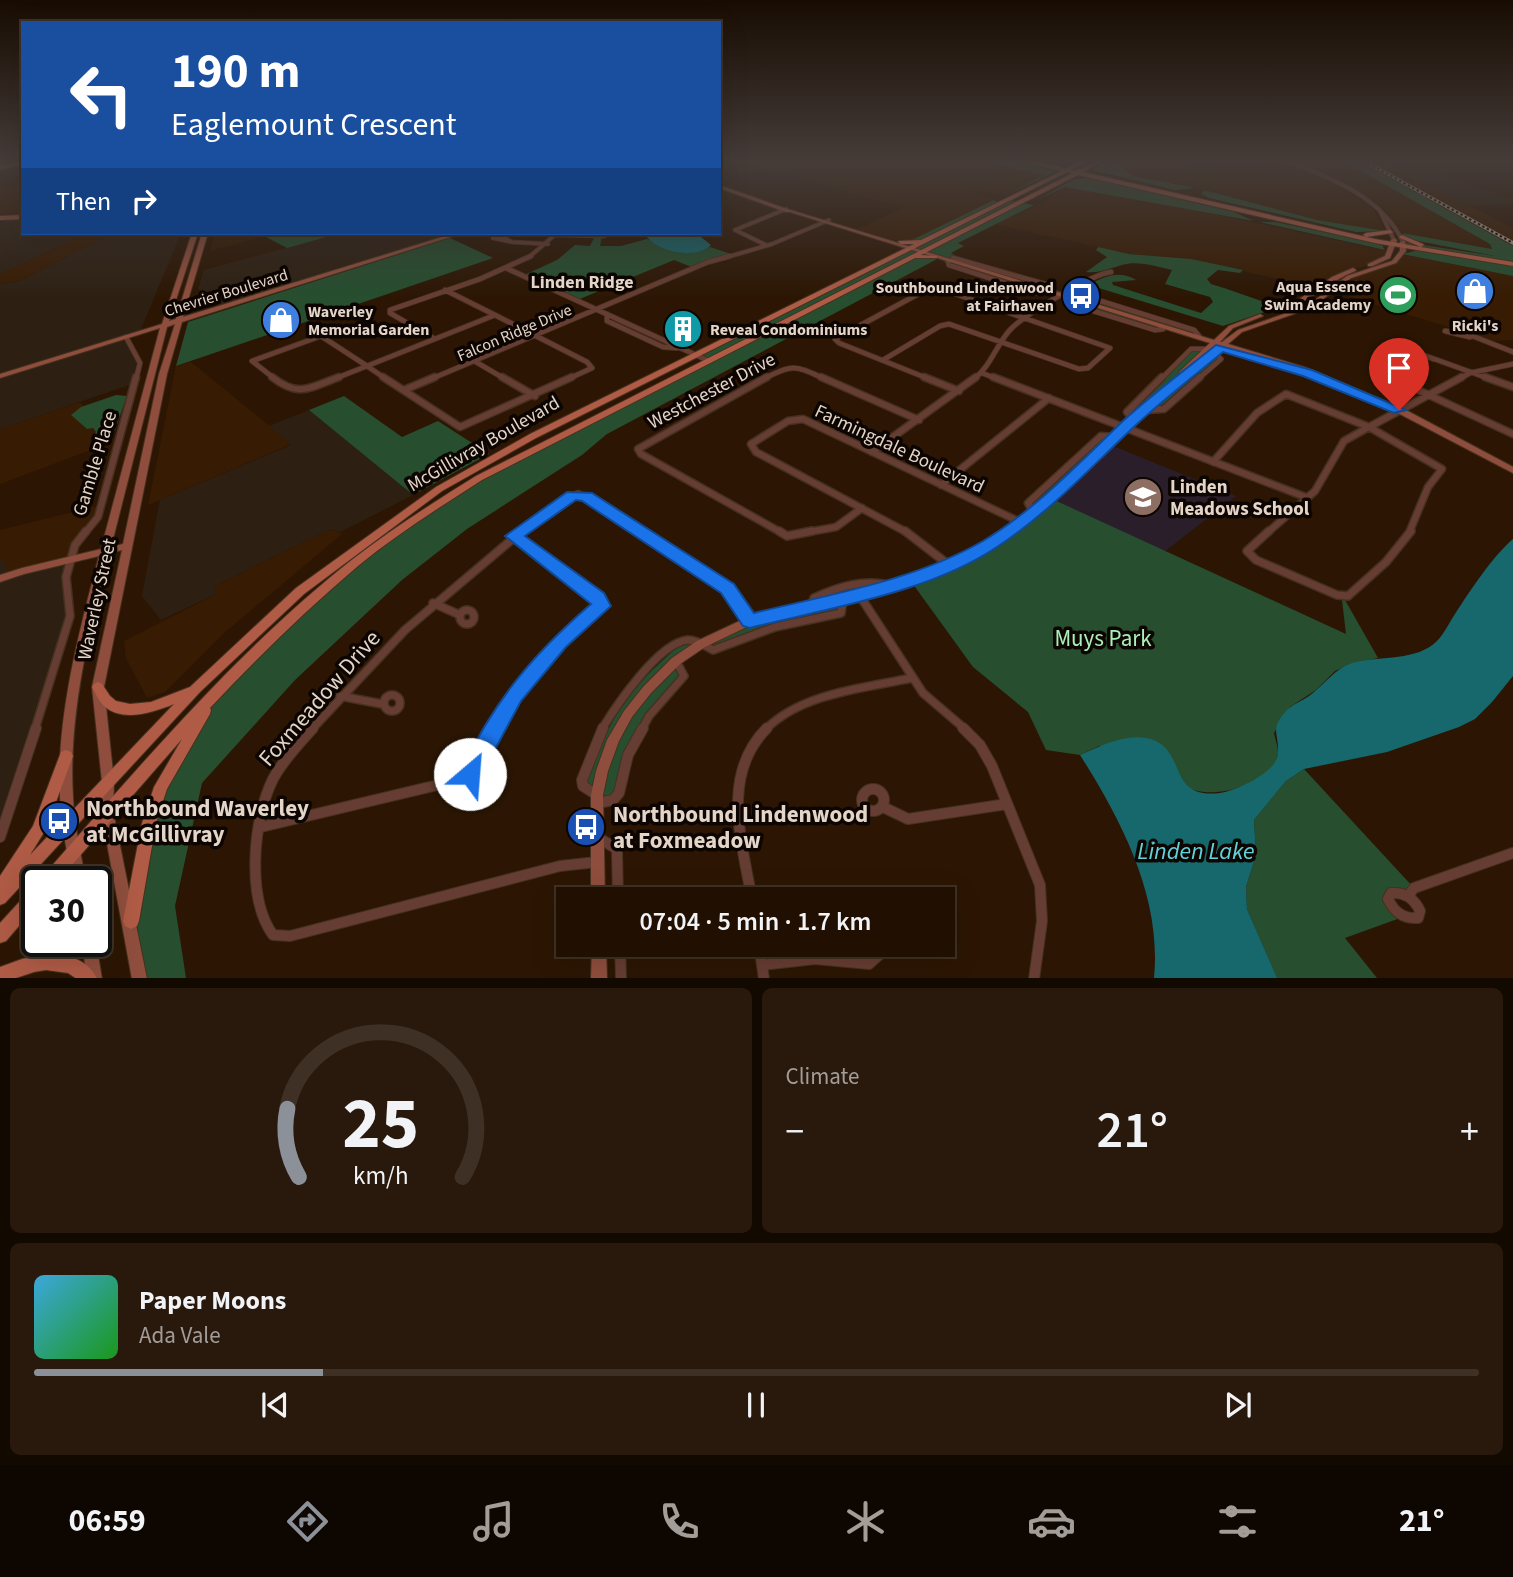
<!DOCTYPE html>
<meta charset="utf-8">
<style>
:root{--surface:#211002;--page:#29190c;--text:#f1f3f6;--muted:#a29d99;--line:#3e3024;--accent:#8c9099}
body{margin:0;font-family:"Source Sans 3",sans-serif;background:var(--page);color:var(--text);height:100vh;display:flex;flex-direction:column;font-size:26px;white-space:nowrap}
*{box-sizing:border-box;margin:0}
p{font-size:23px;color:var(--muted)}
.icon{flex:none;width:38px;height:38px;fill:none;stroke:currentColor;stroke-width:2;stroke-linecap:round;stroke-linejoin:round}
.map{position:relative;height:978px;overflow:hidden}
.panel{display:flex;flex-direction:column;gap:10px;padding:10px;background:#120901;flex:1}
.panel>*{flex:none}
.top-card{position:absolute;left:21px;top:21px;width:700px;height:214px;border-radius:0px;box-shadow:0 7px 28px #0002,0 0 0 2px var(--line);background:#1a4fa0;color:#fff;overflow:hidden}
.speed{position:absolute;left:21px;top:866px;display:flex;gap:14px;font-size:35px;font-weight:700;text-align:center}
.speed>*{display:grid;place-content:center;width:91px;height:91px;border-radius:50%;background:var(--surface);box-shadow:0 7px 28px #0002,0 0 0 2px var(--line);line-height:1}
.speed .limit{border:4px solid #111;border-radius:10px;background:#fff;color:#111}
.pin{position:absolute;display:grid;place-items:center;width:60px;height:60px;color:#fff;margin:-72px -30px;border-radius:50% 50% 50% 0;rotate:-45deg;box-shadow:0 0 7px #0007}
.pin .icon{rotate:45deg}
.me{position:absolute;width:77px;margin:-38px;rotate:27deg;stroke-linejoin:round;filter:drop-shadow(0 0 5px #0008)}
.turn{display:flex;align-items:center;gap:24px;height:147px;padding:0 35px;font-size:32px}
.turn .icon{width:91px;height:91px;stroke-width:2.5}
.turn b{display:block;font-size:49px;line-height:60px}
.then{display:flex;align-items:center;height:66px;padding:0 35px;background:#0003;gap:14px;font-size:26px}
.big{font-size:52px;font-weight:600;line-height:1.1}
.panel .tile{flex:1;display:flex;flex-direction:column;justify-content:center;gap:10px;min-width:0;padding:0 24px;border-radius:10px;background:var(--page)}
.panel .dial{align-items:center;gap:0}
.dial svg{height:182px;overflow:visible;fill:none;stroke:var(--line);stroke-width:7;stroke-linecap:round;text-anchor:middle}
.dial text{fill:var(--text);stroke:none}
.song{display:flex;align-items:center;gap:21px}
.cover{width:84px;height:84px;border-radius:10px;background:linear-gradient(135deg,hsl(200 70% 55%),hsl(120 70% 35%))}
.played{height:7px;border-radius:4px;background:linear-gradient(90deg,var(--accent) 20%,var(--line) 20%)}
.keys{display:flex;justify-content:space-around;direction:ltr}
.heat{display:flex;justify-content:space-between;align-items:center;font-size:38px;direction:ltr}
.panel .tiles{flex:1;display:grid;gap:10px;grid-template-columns:1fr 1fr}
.tile:last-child{grid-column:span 2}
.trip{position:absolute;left:556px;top:887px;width:399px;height:70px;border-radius:0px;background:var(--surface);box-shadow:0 7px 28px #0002,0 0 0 2px var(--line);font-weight:600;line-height:70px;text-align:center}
.menu{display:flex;height:112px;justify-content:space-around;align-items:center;background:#0d0601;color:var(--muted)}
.menu .icon{width:49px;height:49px}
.menu .current{color:var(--accent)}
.menu b{font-size:32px;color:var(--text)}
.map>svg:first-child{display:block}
</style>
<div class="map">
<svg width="1513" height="979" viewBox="0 0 1513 979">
<rect width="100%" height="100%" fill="#2c1603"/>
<path fill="#371b02" d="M741 161H987L1045 175 1006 196 971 190 996 200 912 241 901 242 857 229 903 208Z
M1179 161 1200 171 1248 166 1259 169 1290 166 1300 168 1319 176 1373 208 1385 231 1317 220 1196 188 1133 176 1113 163Z
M1290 161H1343L1490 244 1493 249 1402 233 1384 209 1327 175Z
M1359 161H1384L1513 228V246Z
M23 183V213L0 214V188Z
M1067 187 1124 195 1391 252 1373 264 1341 273 1321 289 1191 259 1129 254 994 224 1038 205Z
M87 233H113L22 280 0 285V274Z
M215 233H300L265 236 210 251Z
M1402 254 1513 276V340L1494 341 1331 291 1349 277 1386 266Z
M191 362 292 444 148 505 176 366Z
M80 402 108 433 104 445 0 484V429Z
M98 506 94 521 71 558 5 577 0 565V530Z
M331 529 342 534 224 633 165 692 147 698 126 658 124 641 218 593 214 586Z"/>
<path fill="#2d2013" d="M1179 161H1255L1262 165 1200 171Z
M1384 161 1409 162 1425 167 1420 169 1513 199V204L1468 206Z
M12 220H23V233H87L0 274V222Z
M113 233H181L139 334 127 337 137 363 132 384 0 429V285L22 280Z
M341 233H460L224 308 198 289 204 270Z
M309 410 413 495 340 532 331 529 214 586 218 593 161 620 142 596 160 500 291 445 269 426Z
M0 557 9 572 71 558 66 577 70 616 0 837Z"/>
<path fill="#2b1e2b" d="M1108 444 1236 496 1164 552 1049 498Z"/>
<path fill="#264e2f" d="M987 161H1020L1055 172 1006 195 1044 175Z
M1106 161H1112L1133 176 1196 188 1175 190 1093 170Z
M1343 161H1359L1513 246V276L1402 254 1419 250 1403 246V242L1495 256 1408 239 1402 233 1492 249 1490 244Z
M1089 178 1234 212 1254 221 1065 187 1037 200 1074 179Z
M1204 190 1317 220 1385 231 1356 232 1209 198 1201 194Z
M994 200 1000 204 1007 200 1034 205 958 243 964 246 951 253 954 255 951 258H959L1080 298 1194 330 1199 336 1214 340 1211 344 1220 347 1224 343 1308 373 1221 347 1215 353 1221 359 1164 409 1145 410 1134 419 1127 415 1191 349H1205L1210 344 1163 329 1155 330 1077 306 1075 301 1046 292 1036 293 949 265 939 258 607 434 582 455 467 529 402 580 295 680 202 783 175 906 186 978H140L131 921 149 823 215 694 275 631 425 510 708 362 694 355 909 249 786 209 915 247 923 243 912 240Z
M1260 222H1275L1370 242 1382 245 1385 250Z
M300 233H341L287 248 266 237Z
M602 236 600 246H621L647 239 682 253 710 247 734 255 694 268 674 260 575 301 522 276 557 260 575 245 590 246 594 238Z
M450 238 493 258 176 366 188 322Z
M1098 247 1129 254 1191 259 1243 270 1240 273 1218 270 1207 279 1211 284C1234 291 1255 299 1279 307L1223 326 1089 285C1104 276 1120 270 1136 280L1112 282 1113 285 1201 313 1213 302 1210 297 1165 284 1172 270C1159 267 1137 260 1122 265 1114 267 1098 274 1086 272L1107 257 1096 250Z
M116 395 127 396 115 430 93 436 96 432 93 428 87 429 71 415 81 407Z
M344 396 402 437 438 421 489 454 413 495 309 410Z
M1101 436 1116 437 1050 498 1346 634 1342 600H1345L1378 658 1354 663 1335 671 1316 690 1290 707 1274 733C1275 739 1279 749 1278 755 1275 783 1206 805 1183 784 1178 779 1175 766 1172 759L1099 746 1080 755 1046 750 1028 712 973 667 910 580 990 544 1032 512 1027 506Z
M871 582 891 586 843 600 844 609 775 627 722 648 701 644 677 661 684 676 668 693 628 755 619 793 598 803 587 782V776C611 716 633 683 684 642L702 643 750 621 811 606 814 598Z
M1304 769 1414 888 1388 896 1403 917 1345 938 1377 978 1277 979 1247 909 1246 887 1256 855 1254 820 1286 781Z"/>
<path fill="#16686d" d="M648 233H696L711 245C696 260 658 252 646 236Z
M1513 539V676L1492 702 1475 719 1459 727 1387 752 1304 769 1286 781 1254 820 1256 855 1246 887 1247 909 1277 978H1154C1162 898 1122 821 1080 755 1101 745 1133 730 1156 741 1186 756 1169 799 1220 793 1236 791 1278 772 1278 753 1279 731 1269 730 1287 710 1293 704 1302 701 1309 696 1326 684 1335 667 1356 662 1381 656 1417 661 1437 641 1444 634 1449 623 1455 614 1470 591 1492 557 1513 539Z"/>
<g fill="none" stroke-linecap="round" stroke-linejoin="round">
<g stroke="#46311f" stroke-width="5">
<path id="street-far4" d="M1287 161C1331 178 1382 197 1403 242
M1379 209 1394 240
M735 230 786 209
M735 230 766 245
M555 235 604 236 610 233
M501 236 512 242 493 238Z
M512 242 548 244
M528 258 557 233
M724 258 772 244 829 220"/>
</g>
<g stroke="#46311f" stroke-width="6">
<path id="street-far3" d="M953 258 1048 285 1049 288
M948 261 949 265 1036 293 1046 292
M506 268 709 361
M445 290 495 315
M1080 298 1088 297 1194 330 1199 336
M1075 301 1077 306 1155 330 1163 329
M607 314V321L663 347 677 348
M495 315 587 362 592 368 568 379
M126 337 140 363 136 379
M1470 337 1445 331 1470 335 1513 352
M433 338 390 313V310L480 279 531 256
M1433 359 1415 352 1490 379
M883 360 940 326 949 324 1079 369 1088 368 1110 348 933 286 835 339 839 343 929 379
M476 362 505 379
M367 366 386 379
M367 366 495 315
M982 373 997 379
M275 379 252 361 321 336 367 366
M334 379 367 366
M431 379 708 262 730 256
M764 379C793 363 796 366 825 379
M974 379C990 367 996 346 1009 331 1022 316 1092 274 1111 272
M1161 379 1191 349H1205
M1198 379 1221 359 1215 353
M1389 379 1379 375 1394 379
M1459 379 1470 373 1513 364"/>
</g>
<g stroke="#46311f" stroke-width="9">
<path id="street-far2" d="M272 377C299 398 309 388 339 377
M383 377 460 427 572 377
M502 377 535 396
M767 377 638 449 641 454 782 533
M821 377 919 420
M924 377 959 391
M993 377 1308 498
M1384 377 1394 381
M1390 377 1513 434
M1485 377 1513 387
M404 390 435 377
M1145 410 1164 409 1200 377
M1134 419 1127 412 1162 377
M1369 427 1442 469 1428 487 1409 533
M1369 427 1462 377
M872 452 976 377
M1213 462 1257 413 1286 394 1369 427
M941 485 1049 398
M1033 512 1028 503 1101 436 1116 437
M85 533 98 517 136 377
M520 533 578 494 641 533
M803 533 836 527 862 508
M908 533 756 452 751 444 788 421 803 419 1020 522
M1267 533 1315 491 1344 441 1369 427"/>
</g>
<g stroke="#46311f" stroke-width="10">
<path id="street-far1" d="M639 531 727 589 750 621
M779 531 787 536 812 531
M905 531 949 565
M1269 531 1247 551 1256 560 1337 595 1348 596 1386 562 1411 531
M860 596 923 693 965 729
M433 603 460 615
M812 606 814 598C838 587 865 578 891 586
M460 617a7 7 0 1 1 14 0a7 7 0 1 1-14 0Z
M384 703a8 8 0 1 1 16 0a8 8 0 1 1-16 0Z
M340 696 382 704
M35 729 70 616 66 577 75 545 86 531
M312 729 405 630 522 531
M495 729C524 677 558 646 601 606L598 597 514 536
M602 729C616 706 659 642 688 640 697 640 706 646 713 650L775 627 841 613 843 600
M642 729 649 716 684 676 676 661
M766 729C802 693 864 688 912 678"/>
</g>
<g stroke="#46311f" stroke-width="12">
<path id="street" d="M313 728C299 744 283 760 273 779 253 819 246 898 273 935L290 936 560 866 597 862
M963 728 980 745 992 766 1040 885 1042 921 1034 979
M862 800a11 11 0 1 1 22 0a11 11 0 1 1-22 0Z
M597 795 583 786 582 780 603 728
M598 803 613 800 619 793 628 755 643 728
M883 807 908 819 1007 804
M261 827 463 779 474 769 496 728
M0 837 36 728
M597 837 617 849 618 900
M1391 893C1405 892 1414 898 1420 911L1418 918C1403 919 1394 912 1388 899Z
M1408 896 1414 888 1513 853
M752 900C742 841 720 775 767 728
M620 945 621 979
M759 945 764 979
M837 945 815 959 869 964 879 955 877 945
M762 965 815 959"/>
</g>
<g stroke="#46311f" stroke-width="2">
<path id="secondary" d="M719 185 784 208 1214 340 1229 326 1258 315 1260 314 1263 316 1233 328 1220 342H1222L1238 330 1307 306 1347 276 1392 261 1400 251V242L1405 241 1406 251 1396 263 1351 278 1311 308 1242 332 1228 344 1304 367 1402 408 1513 467V473L1396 412 1298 371 1224 347 1137 421 1058 495 993 546 952 567 895 588 753 624 705 647 680 664 651 693 632 717 619 741 608 771 603 795 605 900H591V795L596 771 607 740 624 711 643 687 672 658 697 641 746 618 889 583 946 563 987 542 1052 491 1131 417 1182 375 1179 373 1180 371 1210 343 790 212H786L719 188ZM1216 345 1218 346 1200 361Z
M23 215V219L0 220V216Z
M192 233H198L169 321 176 319 202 233H208L183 317 455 233H463L182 322 167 374 104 687 114 782 113 811 147 979H132L101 811 102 782 92 687 122 550 109 553C89 631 68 717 73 797 74 826 81 854 86 882H72C68 854 61 826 60 797 56 718 79 632 99 556L24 574 0 582V575L22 568 101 549 160 328 0 378V374L162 324ZM175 324 159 374 123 544 111 547 167 327Z
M1394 238 1397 240 1390 258 1372 266H1368V264L1385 256 1391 240Z
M1353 268 1356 270 1355 271C1329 281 1309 302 1283 311L1281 312 1278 310 1298 300 1332 277Z
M82 942H96L102 979H87Z
M592 945H606L607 979H591Z"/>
</g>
<g stroke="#46311f" stroke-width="2">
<path id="primary" d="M1024 161H1035L1066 169 1080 161H1087L1071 170C1083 172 1091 161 1103 161L1083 172 1375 239 1421 247 1400 238 1399 237 1402 235 1423 244 1424 245 1421 247 1513 262V266L1375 243 1078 175 921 255 937 256V258H915L482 480C440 507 397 534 358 566 306 610 257 658 210 708L211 710 210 714 167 789 156 823 139 921 137 926 131 929 125 926 123 921 142 823 154 787 182 739 57 882H39L42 877C140 766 236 651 353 559 392 529 434 502 476 476L1073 173 1067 172 536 438 442 491 304 594 200 692 5 903 0 905V876L33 826 61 752 66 750 71 752 73 756 46 829 30 855 174 704C154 712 123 723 104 706 99 701 95 693 92 687L94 684 98 682 102 684 110 696 116 701 130 704 151 702 190 687 296 588 436 487 530 434 914 244H901L898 242 899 241 921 240 1062 171Z
M23 162V165L0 169V165Z
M1390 230 1393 232 1392 233 1366 237 1363 235 1366 233Z
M37 886V905L6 941 0 943V923L32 888Z
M46 954C66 954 89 959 97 979H77L68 973 46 970 34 972 13 979H0V967L22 959Z"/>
</g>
<use href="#street-far4" stroke="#663d32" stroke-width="3.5"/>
<use href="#street-far3" stroke="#663d32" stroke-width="4.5"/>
<use href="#street-far2" stroke="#663d32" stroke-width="6"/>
<use href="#street-far1" stroke="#663d32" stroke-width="7"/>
<use href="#street" stroke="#663d32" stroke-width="10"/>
<use href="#secondary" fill="#8f4e3d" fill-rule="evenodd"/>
<use href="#primary" fill="#af5b46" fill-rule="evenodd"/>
<g stroke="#af9e90" stroke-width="3.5">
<path id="rail" d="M1364 161 1513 243"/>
</g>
<use href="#rail" stroke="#0d0501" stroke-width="2" stroke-dasharray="2.5" stroke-linecap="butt"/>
</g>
<linearGradient id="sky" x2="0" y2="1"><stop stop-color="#180c02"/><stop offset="0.54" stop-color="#453c39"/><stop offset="1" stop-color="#453c39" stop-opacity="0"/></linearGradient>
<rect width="1513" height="298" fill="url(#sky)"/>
<path fill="#1a73e8" stroke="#114b97" stroke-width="2" d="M1216 345 1312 370 1406 410 1394 413 1303 376 1223 352C1194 376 1164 399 1137 424 1092 466 1049 513 997 547 928 593 829 608 750 628L743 626 721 593 582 501 576 500 525 536 604 593 611 606 566 647 521 701 478 781 470 784 462 781 459 774C494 701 531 656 591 604L505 536 567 492 592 493 734 584 754 613C831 594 913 581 983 541 1034 511 1082 460 1125 419 1154 393 1186 369 1216 345Z"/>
<defs>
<g id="shop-disc" transform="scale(2.0125)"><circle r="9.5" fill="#3f7fe0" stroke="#0d0501"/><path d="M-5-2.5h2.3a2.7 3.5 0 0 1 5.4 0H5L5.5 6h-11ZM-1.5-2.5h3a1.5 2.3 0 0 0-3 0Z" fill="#fff"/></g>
<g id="stadium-disc" transform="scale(2.0125)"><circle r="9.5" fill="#2e9e5b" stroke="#0d0501"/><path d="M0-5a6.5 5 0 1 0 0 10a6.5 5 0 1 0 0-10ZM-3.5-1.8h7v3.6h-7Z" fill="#fff"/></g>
<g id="bus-disc" transform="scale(2.0125)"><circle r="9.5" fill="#1a4fb4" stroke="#0d0501"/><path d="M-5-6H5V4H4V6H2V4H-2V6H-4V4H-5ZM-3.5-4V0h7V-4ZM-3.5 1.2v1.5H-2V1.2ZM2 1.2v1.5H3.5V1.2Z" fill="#fff"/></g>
<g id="building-disc" transform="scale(2.0125)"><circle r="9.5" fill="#0f9aa8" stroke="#0d0501"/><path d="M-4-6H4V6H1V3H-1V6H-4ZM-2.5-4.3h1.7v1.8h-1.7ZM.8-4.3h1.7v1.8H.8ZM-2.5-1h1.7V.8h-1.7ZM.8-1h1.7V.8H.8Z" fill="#fff"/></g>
<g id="school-disc" transform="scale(2.0125)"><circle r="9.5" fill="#8d6e63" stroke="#0d0501"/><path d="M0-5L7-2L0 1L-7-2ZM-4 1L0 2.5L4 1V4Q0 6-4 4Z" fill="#fff"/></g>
</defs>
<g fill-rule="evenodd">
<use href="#shop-disc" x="1475" y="291"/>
<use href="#stadium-disc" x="1398" y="295"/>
<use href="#bus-disc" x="1081" y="296"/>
<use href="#shop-disc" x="281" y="320"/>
<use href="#building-disc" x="683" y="329"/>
<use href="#school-disc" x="1143" y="497"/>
<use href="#bus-disc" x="59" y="821"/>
<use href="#bus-disc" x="586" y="827"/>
</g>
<g text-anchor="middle" stroke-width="7" stroke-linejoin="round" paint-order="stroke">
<g font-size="16" font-weight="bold" fill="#e4d5c9" stroke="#0d0501" text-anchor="end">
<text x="1371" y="292">Aqua Essence<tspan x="1371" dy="18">Swim Academy</tspan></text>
<text x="1054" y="293">Southbound Lindenwood<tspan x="1054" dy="18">at Fairhaven</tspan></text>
<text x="308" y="317" text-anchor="start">Waverley<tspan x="308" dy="18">Memorial Garden</tspan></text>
<text x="1475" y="331" text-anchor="middle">Ricki's</text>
<text x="710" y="335" text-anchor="start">Reveal Condominiums</text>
</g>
<g font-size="16" fill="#e4d5c9" stroke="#0d0501">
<text transform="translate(226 292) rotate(-17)" y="6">Chevrier Boulevard</text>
<text transform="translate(514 332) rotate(-23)" y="6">Falcon Ridge Drive</text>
</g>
<g font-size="18" font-weight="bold" fill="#e4d5c9" stroke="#0d0501">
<text x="582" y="288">Linden Ridge</text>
</g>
<g font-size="19" fill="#e4d5c9" stroke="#0d0501">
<text transform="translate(711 390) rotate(-28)" y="7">Westchester Drive</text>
<text transform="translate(483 443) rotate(-30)" y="7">McGillivray Boulevard</text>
<text transform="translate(900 448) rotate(25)" y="7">Farmingdale Boulevard</text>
<text transform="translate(94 463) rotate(-73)" y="7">Gamble Place</text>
<text transform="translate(96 599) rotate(-78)" y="7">Waverley Street</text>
</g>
<g font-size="19" font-weight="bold" fill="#e4d5c9" stroke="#0d0501" text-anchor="start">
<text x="1170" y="493">Linden<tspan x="1170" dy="22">Meadows School</tspan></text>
</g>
<g font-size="23" fill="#abf0b8" stroke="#0d0501">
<text x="1103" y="646">Muys Park</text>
</g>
<g font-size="23" fill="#e4d5c9" stroke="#0d0501">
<text transform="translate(319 698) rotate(-49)" y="8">Foxmeadow Drive</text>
</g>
<g font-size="23" font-weight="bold" fill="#e4d5c9" stroke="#0d0501" text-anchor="start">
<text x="86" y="816">Northbound Waverley<tspan x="86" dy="26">at McGillivray</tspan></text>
<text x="613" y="822">Northbound Lindenwood<tspan x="613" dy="26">at Foxmeadow</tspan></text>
</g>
<g font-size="24" font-style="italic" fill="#61d4db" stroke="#0d0501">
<text x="1196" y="859">Linden Lake</text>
</g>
</g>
</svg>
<div class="speed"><div class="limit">30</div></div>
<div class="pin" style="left:1399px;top:410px;background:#d93025"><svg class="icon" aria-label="arrive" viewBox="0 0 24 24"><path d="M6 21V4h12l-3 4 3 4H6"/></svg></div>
<svg class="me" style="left:470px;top:774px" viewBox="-20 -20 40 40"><circle r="19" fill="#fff"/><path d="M0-13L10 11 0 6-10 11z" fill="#1a73e8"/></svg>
<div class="trip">07:04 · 5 min · 1.7 km</div>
<div class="top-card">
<div class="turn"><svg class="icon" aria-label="left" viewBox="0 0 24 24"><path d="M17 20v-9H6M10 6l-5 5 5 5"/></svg><div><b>190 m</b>Eaglemount Crescent</div></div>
<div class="then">Then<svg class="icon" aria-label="right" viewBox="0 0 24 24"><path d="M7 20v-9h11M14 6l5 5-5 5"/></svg></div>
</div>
</div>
<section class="panel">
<div class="tiles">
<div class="tile dial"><svg viewBox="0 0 100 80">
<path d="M14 69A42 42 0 1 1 86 69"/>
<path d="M14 69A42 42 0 0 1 9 39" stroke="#8c9099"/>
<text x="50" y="56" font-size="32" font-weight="700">25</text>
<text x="50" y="72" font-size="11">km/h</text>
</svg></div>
<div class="tile"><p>Climate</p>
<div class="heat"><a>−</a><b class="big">21°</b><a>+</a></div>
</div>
<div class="tile">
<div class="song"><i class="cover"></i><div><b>Paper Moons</b><p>Ada Vale</p></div></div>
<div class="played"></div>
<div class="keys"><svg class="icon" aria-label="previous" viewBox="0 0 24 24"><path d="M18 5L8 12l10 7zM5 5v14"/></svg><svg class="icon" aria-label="pause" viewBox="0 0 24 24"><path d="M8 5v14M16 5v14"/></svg><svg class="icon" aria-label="next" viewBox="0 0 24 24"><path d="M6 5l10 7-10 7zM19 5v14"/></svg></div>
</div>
</div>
</section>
<nav class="menu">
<b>06:59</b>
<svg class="icon current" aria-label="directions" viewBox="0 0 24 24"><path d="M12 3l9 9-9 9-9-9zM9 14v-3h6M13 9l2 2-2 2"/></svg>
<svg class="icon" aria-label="music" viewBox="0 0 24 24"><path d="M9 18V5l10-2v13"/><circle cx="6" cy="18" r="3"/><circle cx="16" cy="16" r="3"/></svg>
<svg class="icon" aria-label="phone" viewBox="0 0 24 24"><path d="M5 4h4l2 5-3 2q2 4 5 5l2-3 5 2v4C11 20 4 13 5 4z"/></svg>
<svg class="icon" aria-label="climate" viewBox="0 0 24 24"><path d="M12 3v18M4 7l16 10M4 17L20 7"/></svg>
<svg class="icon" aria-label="car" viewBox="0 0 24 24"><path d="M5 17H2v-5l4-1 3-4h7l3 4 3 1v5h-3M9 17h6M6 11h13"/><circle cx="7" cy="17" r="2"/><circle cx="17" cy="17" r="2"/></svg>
<svg class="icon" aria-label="filters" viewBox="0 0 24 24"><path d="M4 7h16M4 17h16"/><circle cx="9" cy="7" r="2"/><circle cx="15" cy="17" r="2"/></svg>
<b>21°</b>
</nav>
